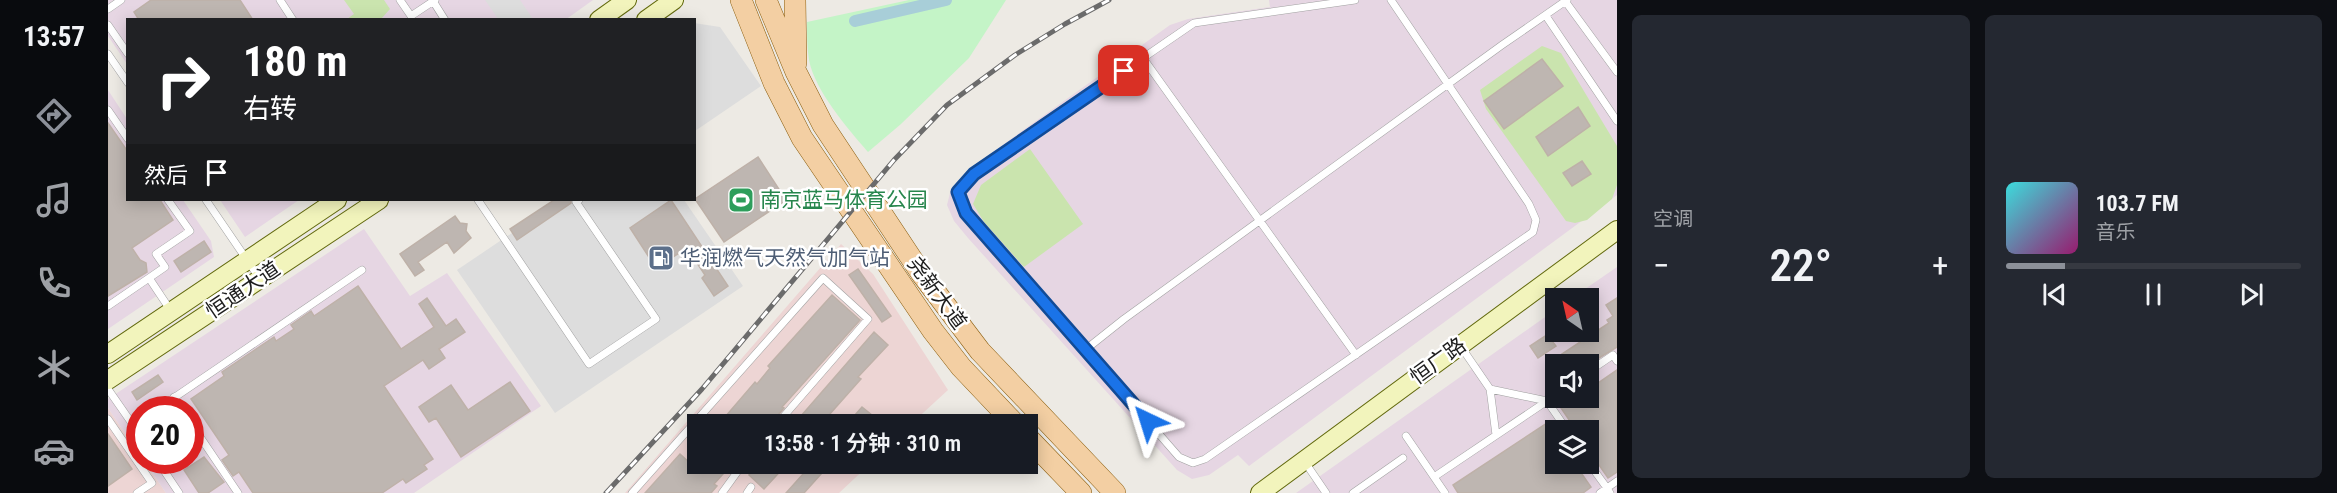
<!DOCTYPE html>
<html lang="zh">
<meta charset="utf-8">
<style>
:root{--surface:#171b24;--page:#242831;--text:#f1f3f6;--muted:#9ea1a6;--line:#363941;--accent:#8c9099}
body{margin:0;font-family:"Roboto Condensed","Noto Sans SC",sans-serif;background:var(--page);color:var(--text);height:100vh;display:flex;flex-direction:column;font-size:22px;white-space:nowrap}
*{box-sizing:border-box;margin:0}
p{font-size:20px;color:var(--muted)}
.icon{flex:none;width:33px;height:33px;fill:none;stroke:currentColor;stroke-width:2;stroke-linecap:round;stroke-linejoin:round}
.map{position:relative;flex:1;overflow:hidden}
.details{display:flex;flex-direction:column;gap:15px;padding:15px;background:#0d0f14;width:720px}
.details>*{flex:none}
.top-card{position:absolute;left:18px;top:18px;width:570px;height:183px;border-radius:0px;box-shadow:0 3px 15px #0003;background:#202124;color:#fff;overflow:hidden}
.needle{width:39px;rotate:326deg}
.buttons{position:absolute;left:1437px;top:288px;display:grid;gap:12px}
.buttons a{display:grid;place-items:center;width:54px;height:54px;border-radius:0px;background:var(--surface);box-shadow:0 3px 15px #0003;font-size:30px}
.speed{position:absolute;left:18px;top:396px;display:flex;gap:12px;font-size:30px;font-weight:700;text-align:center}
.speed>*{display:grid;place-content:center;width:78px;height:78px;border-radius:50%;background:var(--surface);box-shadow:0 3px 15px #0003;line-height:1}
.speed .limit{border:9px solid #d22;background:#fff;color:#111}
.pin{position:absolute;display:grid;place-items:center;width:51px;height:51px;color:#fff;margin:-26px;border-radius:12px;box-shadow:0 3px 9px #0006}
.me{position:absolute;width:66px;margin:-33px;rotate:319deg;stroke-linejoin:round;filter:drop-shadow(0 0 4px #0008)}
.turn{display:flex;align-items:center;gap:21px;height:126px;padding:0 18px;font-size:27px}
.turn .icon{width:78px;height:78px;stroke-width:2.5}
.turn b{display:block;font-size:42px;line-height:51px}
.then{display:flex;align-items:center;height:57px;padding:0 18px;background:#0003;gap:12px;font-size:22px}
.big{font-size:45px;font-weight:600;line-height:1.1}
.details .card{flex:1;display:flex;flex-direction:column;justify-content:center;gap:9px;min-width:0;padding:0 21px;border-radius:9px;background:var(--page)}
.song{display:flex;align-items:center;gap:18px}
.cover{width:72px;height:72px;border-radius:9px;background:linear-gradient(135deg,hsl(180 70% 55%),hsl(320 70% 35%))}
.played{height:6px;border-radius:3px;background:linear-gradient(90deg,var(--accent) 20%,var(--line) 20%)}
.keys{display:flex;justify-content:space-around;direction:ltr}
.heat{display:flex;justify-content:space-between;align-items:center;font-size:33px;direction:ltr}
.details .tiles{flex:1;display:grid;gap:15px;grid-template-columns:repeat(2,1fr)}
.trip{position:absolute;left:579px;top:414px;width:351px;height:60px;border-radius:0px;background:var(--surface);box-shadow:0 3px 15px #0003;font-weight:600;line-height:60px;text-align:center}
main{display:flex;flex:1;min-height:0}
.dock{display:flex;flex-direction:column;width:108px;justify-content:space-around;align-items:center;background:#090b0e;color:var(--muted)}
.dock .icon{width:42px;height:42px}
.dock .current{color:var(--accent)}
.dock b{font-size:27px;color:var(--text)}
.map>svg:first-child{display:block}
</style>
<main>
<nav class="dock">
<b>13:57</b>
<svg class="icon current" aria-label="directions" viewBox="0 0 24 24"><path d="M12 3l9 9-9 9-9-9zM9 14v-3h6M13 9l2 2-2 2"/></svg>
<svg class="icon" aria-label="music" viewBox="0 0 24 24"><path d="M9 18V5l10-2v13"/><circle cx="6" cy="18" r="3"/><circle cx="16" cy="16" r="3"/></svg>
<svg class="icon" aria-label="phone" viewBox="0 0 24 24"><path d="M5 4h4l2 5-3 2q2 4 5 5l2-3 5 2v4C11 20 4 13 5 4z"/></svg>
<svg class="icon" aria-label="climate" viewBox="0 0 24 24"><path d="M12 3v18M4 7l16 10M4 17L20 7"/></svg>
<svg class="icon" aria-label="car" viewBox="0 0 24 24"><path d="M5 17H2v-5l4-1 3-4h7l3 4 3 1v5h-3M9 17h6M6 11h13"/><circle cx="7" cy="17" r="2"/><circle cx="17" cy="17" r="2"/></svg>
</nav>
<div class="map">
<svg width="1509" height="493" viewBox="0 0 1509 493">
<rect width="100%" height="100%" fill="#edeae4"/>
<path fill="#edd5d4" d="M733 244 765 274 840 390 803 424H590V464H762L731 493H517Z
M0 408 31 454 32 460 36 461 58 493H0Z"/>
<path fill="#e6d6e3" fill-rule="evenodd" d="M0 0H485L457 20H20L19 64 0 36Z
M1161 0H1509V195L1141 466 1130 455 1101 475 1084 479 1069 470 860 238 846 221 839 205 843 189 861 169 1062 25 1080 19 1162 7Z
M0 90 19 119 20 200H75L103 241 106 257 0 329Z
M112 200H191L137 237Z
M256 229 302 296 339 273 433 406 306 493H58L36 461 82 460V410H32L31 454 0 408V399Z
M1509 267V493H1188L1447 310 1448 332H1480V298H1464ZM1448 364H1480V398H1448ZM1448 430H1480V464H1448Z"/>
<path fill="#cae4ae" d="M236 0H276L282 9 273 19H239L246 14Z
M1434 46 1453 53 1509 146V185L1504 199 1479 220 1467 223 1458 221 1378 109 1372 90Z
M922 149 975 224 916 267 876 222 865 204 873 185Z"/>
<path fill="#c4f4c7" d="M801 0H898L861 58 793 124 760 152C740 129 707 91 701 60 699 48 699 34 699 22Z"/>
<path fill="#ddd" d="M377 0H412L425 19H390Z
M586 23 612 27 653 86 587 131Z
M453 200H576L635 286 447 413 349 270Z"/>
<g fill="none" stroke-linecap="round" stroke-linejoin="round">
<path stroke="#a8ced8" stroke-width="12" d="M747 21 838 0"/>
</g>
<path fill="#beb6b1" stroke="#beb1a8" stroke-width="1.5" d="M43 0H132L145 20H31L26 12Z
M1434 59 1455 86 1396 129 1376 101Z
M1470 107 1482 126 1440 156 1428 137Z
M0 123 20 152V200H52L65 220 24 248 32 260 38 263 39 272 0 296Z
M650 157 678 200 616 242 587 199Z
M1474 161 1483 174 1464 186 1455 173Z
M446 200H463V203L409 240 402 229Z
M563 200 620 286 606 296 594 278 597 275 579 248 548 268 522 228Z
M347 216 352 223 359 224 358 231 363 238 346 253 339 242 310 262 316 270 307 276 292 254Z
M96 241 103 252 73 272 66 261Z
M750 269 783 316 774 322 741 275Z
M250 286 293 349 326 327 311 304 319 298 338 326 348 319 357 332 331 349 337 358 321 369 315 360 276 386 325 459 316 465 319 469 298 483 295 479 274 493H145L131 472 125 476 114 460 121 455 83 399 116 376 114 372 166 337 168 341 186 329 183 325 203 311 206 316Z
M724 295 752 320 674 407 676 408 664 422 661 424H611L647 382 649 384 662 368 660 366Z
M1509 298V347L1481 364H1461L1454 354 1501 323 1499 320 1505 316 1498 305Z
M1448 329V332L1452 335 1444 341 1448 346 1430 358 1422 346Z
M766 332 780 345 750 377 753 379 713 424H686Z
M1509 370V472L1500 478 1480 449V430H1468L1453 408 1469 398H1480V390Z
M50 375 55 382 29 400 24 392Z
M402 382 422 411 353 457 328 418 321 422 311 407 343 385 360 410Z
M754 407 764 415 756 424H739Z
M1439 423 1448 435V464H1467L1483 487 1475 493H1350L1345 485Z
M0 434 24 469 0 486Z
M572 454 583 464H624L606 484 609 486 603 493H537Z
M96 457 116 482 100 493H91L76 470Z
M651 464H679L656 489 641 475Z
M704 464H722L696 493H678Z"/>
<g fill="none" stroke-linecap="round" stroke-linejoin="round">
<g stroke="#a1a1a1" stroke-width="8">
<path id="lane" d="M172 0 185 20
M292 0 303 16 327 0
M1247 0 1086 23 866 174 850 192 858 213 1071 457 1085 463 1097 459 1425 232 1428 220 1421 204 1283 0
M325 1 337 20
M1457 1 1509 72
M0 9 13 0
M1438 16 1509 121
M0 25 20 54
M0 54 20 83
M1035 58 1248 355
M0 110 20 139
M60 200 82 231 48 254 57 267 41 278 63 311
M98 200 152 279
M370 200 481 364 548 319 468 202 471 200
M0 306 41 278
M977 350 1016 319 1394 45 1459 0
M1358 354 1382 389 1388 435
M1480 372 1505 355 1509 361
M0 389 25 425 32 421
M1382 389 1439 401 1459 430
M66 397 74 410
M48 410 254 270
M0 419 44 483 29 493
M82 422 130 493
M25 425 32 435
M1298 436 1337 493
M49 460 71 493
M1480 462 1499 488 1509 481
M1201 468 1218 493
M1326 477 1448 395
M524 493 715 278 760 319 669 424
M614 493 635 464
M639 493 643 487
M1245 493 1295 458
M1492 493 1499 488 1502 493"/>
</g>
<g stroke="#636a0e" stroke-width="20">
<path id="secondary" d="M491 20 519 0
M538 20 566 0
M0 354 229 200
M0 380 271 200
M1152 493 1509 230"/>
</g>
<g stroke="#8a5d0d" stroke-width="22">
<path id="primary" d="M633 0 666 83 694 138 825 331 853 367 907 424
M658 0 688 72 715 125 813 273 872 351 1007 493
M687 0 688 63
M920 438 973 493"/>
</g>
<use href="#lane" stroke="#fff" stroke-width="7"/>
<use href="#secondary" stroke="#f2f4bc" stroke-width="18"/>
<use href="#primary" stroke="#f3cfa3" stroke-width="21"/>
<g stroke="#6b6b6b" stroke-width="5">
<path id="rail" d="M498 493 594 389 786 160 839 105 907 55 957 24 1001 0"/>
</g>
<use href="#rail" stroke="#fff" stroke-width="3" stroke-dasharray="9" stroke-linecap="butt"/>
</g>
<g fill="none" stroke-linecap="round" stroke-linejoin="round">
<g stroke="#114b97" stroke-width="15">
<path id="route" d="M1016 71 866 174 850 192 858 213 1040 421"/>
</g>
<use href="#route" stroke="#1a73e8" stroke-width="10"/>
</g>
<defs>
<g id="stadium-square" transform="scale(1.35)"><rect x="-9" y="-9" width="18" height="18" rx="4" fill="#2e9e5b" stroke="#fff"/><path d="M0-5a6.5 5 0 1 0 0 10a6.5 5 0 1 0 0-10ZM-3.5-1.8h7v3.6h-7Z" fill="#fff"/></g>
<g id="fuel-square" transform="scale(1.35)"><rect x="-9" y="-9" width="18" height="18" rx="4" fill="#5c6f8a" stroke="#fff"/><path d="M-5.5-6h7V0h2V4h1.3V-2.5L3-4.5l.8-.8L6-3V5H2.5V1h-1V6h-7ZM-4.2-4.7v3.2H.2V-4.7Z" fill="#fff"/></g>
</defs>
<g fill-rule="evenodd">
<use href="#stadium-square" x="633" y="200"/>
<use href="#fuel-square" x="553" y="258"/>
</g>
<g text-anchor="middle" stroke-width="5" stroke-linejoin="round" paint-order="stroke">
<g font-size="21" fill="#27864d" stroke="#fff" text-anchor="start">
<text x="652" y="207">南京蓝马体育公园</text>
</g>
<g font-size="21" fill="#4e5e75" stroke="#fff" text-anchor="start">
<text x="572" y="265">华润燃气天然气加气站</text>
</g>
<g font-size="21" fill="#1d1d1d" stroke="#fff">
<text transform="translate(135 290) rotate(-34)" y="7">恒通大道</text>
<text transform="translate(829 293) rotate(54)" y="7">尧新大道</text>
<text transform="translate(1330 361) rotate(-36)" y="7">恒广路</text>
</g>
</g>
</svg>
<div class="buttons">
<a><svg class="needle" viewBox="-14 -14 28 28"><path d="M0-13l5 13h-10z" fill="#e53935"/><path d="M0 13l5-13h-10z" fill="#9ea1a6"/></svg></a>
<a><svg class="icon" aria-label="sound" viewBox="0 0 24 24"><path d="M4 9h4l5-4v14l-5-4H4zM17 9q2 3 0 6"/></svg></a>
<a><svg class="icon" aria-label="layers" viewBox="0 0 24 24"><path d="M12 4l9 5-9 5-9-5zM3 14l9 5 9-5"/></svg></a>
</div>
<div class="speed"><div class="limit">20</div></div>
<div class="pin" style="left:1016px;top:71px;background:#d93025"><svg class="icon" aria-label="arrive" viewBox="0 0 24 24"><path d="M6 21V4h12l-3 4 3 4H6"/></svg></div>
<svg class="me" style="left:1040px;top:421px" viewBox="-20 -20 40 40"><path d="M0-17L14 15 0 8-14 15z" fill="#1a73e8" stroke="#fff" stroke-width="4"/></svg>
<div class="trip">13:58 · 1 分钟 · 310 m</div>
<div class="top-card">
<div class="turn"><svg class="icon" aria-label="right" viewBox="0 0 24 24"><path d="M7 20v-9h11M14 6l5 5-5 5"/></svg><div><b>180 m</b>右转</div></div>
<div class="then">然后<svg class="icon" aria-label="arrive" viewBox="0 0 24 24"><path d="M6 21V4h12l-3 4 3 4H6"/></svg></div>
</div>
</div>
<section class="details">
<div class="tiles">
<div class="card"><p>空调</p>
<div class="heat"><a>−</a><b class="big">22°</b><a>+</a></div>
</div>
<div class="card">
<div class="song"><i class="cover"></i><div><b>103.7 FM</b><p>音乐</p></div></div>
<div class="played"></div>
<div class="keys"><svg class="icon" aria-label="previous" viewBox="0 0 24 24"><path d="M18 5L8 12l10 7zM5 5v14"/></svg><svg class="icon" aria-label="pause" viewBox="0 0 24 24"><path d="M8 5v14M16 5v14"/></svg><svg class="icon" aria-label="next" viewBox="0 0 24 24"><path d="M6 5l10 7-10 7zM19 5v14"/></svg></div>
</div>
</div>
</section>
</main>
